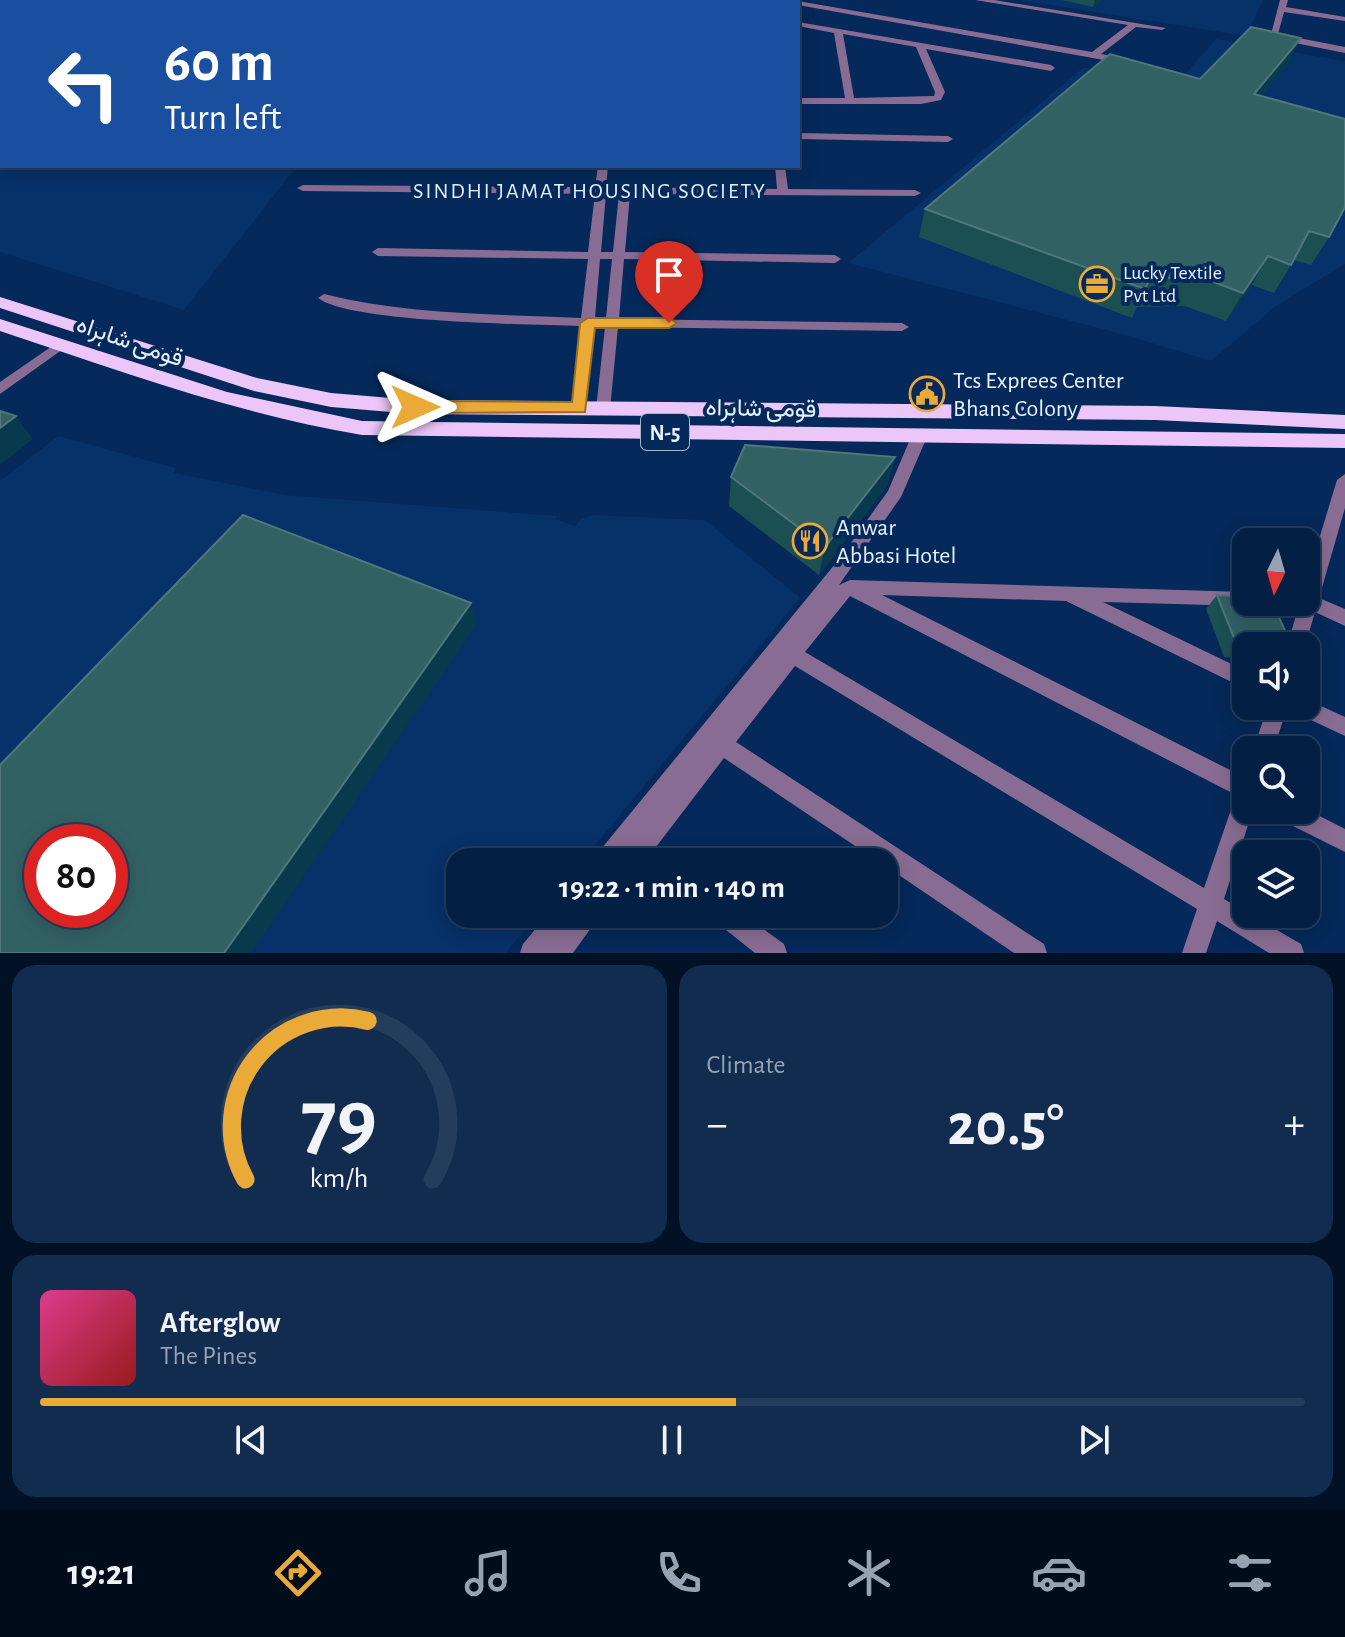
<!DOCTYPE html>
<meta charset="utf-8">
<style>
:root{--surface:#031f44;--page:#112c4f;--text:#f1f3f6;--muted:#97a2b2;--line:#243d5d;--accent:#e9aa38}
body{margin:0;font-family:"Alegreya Sans",Vazirmatn,sans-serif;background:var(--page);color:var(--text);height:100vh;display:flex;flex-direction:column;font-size:30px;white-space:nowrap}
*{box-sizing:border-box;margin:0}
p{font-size:26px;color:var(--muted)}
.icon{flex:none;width:44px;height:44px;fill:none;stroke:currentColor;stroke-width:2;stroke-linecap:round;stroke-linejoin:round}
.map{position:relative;height:953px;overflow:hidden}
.panel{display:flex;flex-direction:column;gap:12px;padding:12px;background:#021125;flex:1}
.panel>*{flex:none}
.hud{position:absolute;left:0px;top:0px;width:800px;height:168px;box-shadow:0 4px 20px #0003,0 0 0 2px var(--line);background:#1a4fa0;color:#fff;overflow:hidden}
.needle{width:52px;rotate:185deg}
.fabs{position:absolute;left:1232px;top:528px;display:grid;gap:16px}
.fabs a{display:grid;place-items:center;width:88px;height:88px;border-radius:16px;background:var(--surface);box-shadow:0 4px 20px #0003,0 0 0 2px var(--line);font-size:40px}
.speed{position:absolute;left:24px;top:824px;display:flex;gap:16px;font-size:40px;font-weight:700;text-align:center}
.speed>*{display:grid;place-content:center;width:104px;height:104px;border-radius:50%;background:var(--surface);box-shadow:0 4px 20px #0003,0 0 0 2px var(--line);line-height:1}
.speed .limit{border:12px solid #d22;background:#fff;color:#111}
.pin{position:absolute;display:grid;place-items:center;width:68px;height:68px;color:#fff;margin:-82px -34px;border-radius:50% 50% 50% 0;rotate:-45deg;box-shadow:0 0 8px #0007}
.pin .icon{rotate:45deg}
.me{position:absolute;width:88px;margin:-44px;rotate:90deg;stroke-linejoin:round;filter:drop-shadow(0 0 6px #0008)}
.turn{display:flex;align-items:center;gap:28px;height:168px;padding:0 32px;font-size:36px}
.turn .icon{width:104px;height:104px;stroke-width:2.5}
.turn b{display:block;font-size:56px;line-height:68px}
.big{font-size:60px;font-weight:600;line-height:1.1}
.panel .card{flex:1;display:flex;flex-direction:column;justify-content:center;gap:12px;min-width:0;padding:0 28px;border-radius:24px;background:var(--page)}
.panel .dial{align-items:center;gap:0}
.dial svg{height:208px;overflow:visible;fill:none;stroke:var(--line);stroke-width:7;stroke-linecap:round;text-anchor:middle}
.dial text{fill:var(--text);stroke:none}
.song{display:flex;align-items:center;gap:24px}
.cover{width:96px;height:96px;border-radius:12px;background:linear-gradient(135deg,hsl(330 70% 55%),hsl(0 70% 35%))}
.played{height:8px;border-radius:4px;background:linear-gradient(90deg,var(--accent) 55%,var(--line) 55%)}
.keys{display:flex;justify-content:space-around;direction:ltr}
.heat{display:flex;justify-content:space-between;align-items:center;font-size:44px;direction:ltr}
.panel .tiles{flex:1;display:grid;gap:12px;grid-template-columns:1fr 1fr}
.card:last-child{grid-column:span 2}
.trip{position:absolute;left:446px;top:848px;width:452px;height:80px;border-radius:24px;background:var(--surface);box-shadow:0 4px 20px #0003,0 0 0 2px var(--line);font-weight:600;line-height:80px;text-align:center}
.tab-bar{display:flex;height:128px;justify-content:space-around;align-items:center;background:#010c1b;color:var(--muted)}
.tab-bar .icon{width:56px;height:56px}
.tab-bar .on{color:var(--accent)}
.tab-bar b{font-size:36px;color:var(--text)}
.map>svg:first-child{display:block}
</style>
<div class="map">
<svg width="1345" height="953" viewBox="0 0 1345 953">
<rect width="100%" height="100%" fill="#04295a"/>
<path fill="#073169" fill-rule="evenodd" d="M0 0H429L2 2V166H297L184 310 0 252Z
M1019 0H1263L1246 36Z
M1216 39 1345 61V264L1276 306 1211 361 1125 335 848 263 1084 67 1170 91Z
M58 436 176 468 174 473 285 495 558 516 555 519 575 526 581 519 593 515 705 520 800 598 581 862H460V914H538L506 953H0V481ZM42 842H110V910H42Z"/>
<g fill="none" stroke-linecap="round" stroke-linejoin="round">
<path fill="#896c93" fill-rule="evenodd" d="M975 0H994L1166 28 1162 30 1136 27 1101 54 1129 59 1130 61 1126 64 798 5V2H795L798 1 1092 52 1128 25Z
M1280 0H1288L1286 7 1345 17V21L1284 12 1278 34 1345 47V53L1270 38Z
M798 22 1051 65 1055 68 1051 71 926 49 945 92 941 100 921 104H798V98H845L834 33 798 26ZM843 34 916 47 935 92 934 96 854 98Z
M798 133 948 136 953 139 948 142 798 139Z
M598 166H608L606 187 777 189 775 166H785L788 189 915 190 921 193 915 196 630 194 625 252 835 255 841 259 835 263 624 259 619 319 902 323 909 327 902 331 618 327 610 409 603 414 596 409 605 327 594 326 586 408 579 413 572 408 580 326C530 324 351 323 318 298L324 294C408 315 496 314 581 318L588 259 378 256 372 252 378 248 588 252 595 194 303 191 297 188 303 185 595 187ZM606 194H619L613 252H601ZM600 259H612L606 318H595Z
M61 340 66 341 68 344 66 347 0 394V382Z
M919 432 927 437 901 497 839 585 850 580 1246 592V602H1254L1246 606 1103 602 1246 671V689L1066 601 882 595 1246 778V810H1253L1224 899 1301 944 1304 953H1269L1217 921 1206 953H1182L1197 909 795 666 736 742 1044 944 1047 953H1014L884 865V862H879L724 758 656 847 665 854 668 862H594L597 854 840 558 888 491 911 437ZM850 596 1236 795 1204 888 805 652Z
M1345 474V508L1319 598 1345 609V626L1315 612 1305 646H1287L1300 602H1306V582L1337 480Z
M1306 699 1345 717V736L1294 712 1291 706H1306Z
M1268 706H1288L1273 750H1253Z
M1306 809 1345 829V852L1277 818 1274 810Z
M548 914H601L573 953H520L523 944Z
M712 914H743L784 944 787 953H755L716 922Z"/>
<path fill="#ecc6f8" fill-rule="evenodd" d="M0 297 257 378 331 393 415 400 1155 406 1345 415V429L1155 420 415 414 331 407 254 391 0 308Z
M0 319 227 392 362 421 1345 434V448L362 435C237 414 120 371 0 331Z"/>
</g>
<path fill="#1c4f52" d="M1062 0H1102L1093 7Z
M1289 62 1261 96 1329 237 1311 265 1294 260 1274 293 1252 285 1226 321 1185 306 1137 307 1132 318 919 237 925 209 1200 79Z
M895 457 887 486 819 575 729 506 731 477Z
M1217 595 1292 646H1246V659L1224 657 1206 609Z"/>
<path fill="#09394d" d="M1095 0H1102L1093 7Z
M1301 38 1289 62 1242 119 1254 94Z
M2 106V134L0 136V107Z
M1268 256 1252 285 1226 321 1243 293Z
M16 416 33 439 0 465V428Z
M895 457 887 486 819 575 825 547Z
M471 603 477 624 251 953H224Z"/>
<path fill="#326164" stroke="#4f777c" stroke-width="2" fill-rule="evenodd" d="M34 0H202L199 2H31Z
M2 18V106L0 107V19Z
M1251 27 1301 38 1254 94 1345 119V207L1329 237 1309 231 1291 265 1268 256 1243 293 1200 277 1150 278 1145 289 925 209 1110 54 1200 79Z
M0 411 16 416 0 428Z
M745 445 895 457 825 547 731 477Z
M243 515 471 603 224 953H0V765ZM42 842H110V910H42Z
M1217 595 1246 597V602H1272L1292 646H1274L1236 643Z"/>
<path fill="#e9aa38" stroke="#976e24" stroke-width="2" d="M588 318H669L677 323 669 328H595L585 412 415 413 407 407 415 401 572 402 580 323Z"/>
<defs>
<g id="office-ring" transform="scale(1.8)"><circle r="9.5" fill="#04295a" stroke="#e9aa38" stroke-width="1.5"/><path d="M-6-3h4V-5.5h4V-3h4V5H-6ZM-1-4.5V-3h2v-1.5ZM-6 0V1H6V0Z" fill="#e9aa38"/></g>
<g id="civic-ring" transform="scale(1.8)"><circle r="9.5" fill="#04295a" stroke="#e9aa38" stroke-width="1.5"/><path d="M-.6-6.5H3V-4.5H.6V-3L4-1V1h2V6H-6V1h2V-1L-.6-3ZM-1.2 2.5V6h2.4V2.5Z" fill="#e9aa38"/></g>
<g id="restaurant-ring" transform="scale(1.8)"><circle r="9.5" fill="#04295a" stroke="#e9aa38" stroke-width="1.5"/><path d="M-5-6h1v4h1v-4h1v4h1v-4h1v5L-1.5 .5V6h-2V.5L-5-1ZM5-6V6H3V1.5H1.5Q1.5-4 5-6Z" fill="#e9aa38"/></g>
</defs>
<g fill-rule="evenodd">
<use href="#office-ring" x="1097" y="284"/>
<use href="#civic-ring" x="927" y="394"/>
<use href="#restaurant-ring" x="810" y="541"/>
</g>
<g text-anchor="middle" stroke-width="8" stroke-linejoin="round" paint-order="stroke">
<g font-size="20" fill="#e8f1fe" stroke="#04295a" text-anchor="start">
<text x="1123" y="279">Lucky Textile<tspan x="1123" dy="23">Pvt Ltd</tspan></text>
</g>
<g font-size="22" letter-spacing="2" fill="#e8f1fe" stroke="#04295a">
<text x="590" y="198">SINDHI JAMAT HOUSING SOCIETY</text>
</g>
<rect fill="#04295a" stroke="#a4b5cd" stroke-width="2" x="641" y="414" width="48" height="36" rx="6"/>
<g font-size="22" font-weight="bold" fill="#e8f1fe">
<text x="665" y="440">N-5</text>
</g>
<g font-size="24" fill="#e8f1fe" stroke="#04295a">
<text transform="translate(130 341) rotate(19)" y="8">قومی شاہراہ</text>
<text transform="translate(761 408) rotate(1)" y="8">قومی شاہراہ</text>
</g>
<g font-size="24" fill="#e8f1fe" stroke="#04295a" text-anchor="start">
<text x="953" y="388">Tcs Exprees Center<tspan x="953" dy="28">Bhans Colony</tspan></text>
<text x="836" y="535">Anwar<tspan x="836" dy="28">Abbasi Hotel</tspan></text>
</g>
</g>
</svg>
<div class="fabs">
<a><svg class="needle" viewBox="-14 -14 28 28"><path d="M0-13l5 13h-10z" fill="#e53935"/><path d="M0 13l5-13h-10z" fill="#97a2b2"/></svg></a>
<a><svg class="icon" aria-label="sound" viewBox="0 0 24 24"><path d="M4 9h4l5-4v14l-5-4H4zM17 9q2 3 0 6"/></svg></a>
<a><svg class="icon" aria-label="search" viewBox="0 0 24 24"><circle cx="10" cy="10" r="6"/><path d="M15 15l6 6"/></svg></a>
<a><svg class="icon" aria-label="layers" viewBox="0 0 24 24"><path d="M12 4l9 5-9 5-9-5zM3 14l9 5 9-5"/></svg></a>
</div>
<div class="speed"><div class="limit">80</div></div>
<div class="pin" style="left:669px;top:323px;background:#d93025"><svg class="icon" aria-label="arrive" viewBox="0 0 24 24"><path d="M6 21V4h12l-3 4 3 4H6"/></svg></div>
<svg class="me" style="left:415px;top:407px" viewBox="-20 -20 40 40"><path d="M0-17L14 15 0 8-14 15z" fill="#e9aa38" stroke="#fff" stroke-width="4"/></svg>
<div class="trip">19:22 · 1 min · 140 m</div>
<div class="hud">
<div class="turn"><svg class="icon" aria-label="left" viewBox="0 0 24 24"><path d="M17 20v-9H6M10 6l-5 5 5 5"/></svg><div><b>60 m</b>Turn left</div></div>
</div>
</div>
<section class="panel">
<div class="tiles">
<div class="card dial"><svg viewBox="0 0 100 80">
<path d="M14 69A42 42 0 1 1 86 69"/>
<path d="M14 69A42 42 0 0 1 61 8" stroke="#e9aa38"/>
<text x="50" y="56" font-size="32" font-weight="700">79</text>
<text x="50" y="72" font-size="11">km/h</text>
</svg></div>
<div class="card"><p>Climate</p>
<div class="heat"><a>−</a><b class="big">20.5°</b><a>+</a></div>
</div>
<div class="card">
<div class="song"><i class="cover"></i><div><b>Afterglow</b><p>The Pines</p></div></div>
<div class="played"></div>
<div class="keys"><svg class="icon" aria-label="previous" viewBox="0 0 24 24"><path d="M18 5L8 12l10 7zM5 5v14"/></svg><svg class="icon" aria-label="pause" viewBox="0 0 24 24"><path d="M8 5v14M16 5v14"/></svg><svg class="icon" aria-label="next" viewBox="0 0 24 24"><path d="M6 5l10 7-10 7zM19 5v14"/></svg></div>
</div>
</div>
</section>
<nav class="tab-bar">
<b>19:21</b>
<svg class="icon on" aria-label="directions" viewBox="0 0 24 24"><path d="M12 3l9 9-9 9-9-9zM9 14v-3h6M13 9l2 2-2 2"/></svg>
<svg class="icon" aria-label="music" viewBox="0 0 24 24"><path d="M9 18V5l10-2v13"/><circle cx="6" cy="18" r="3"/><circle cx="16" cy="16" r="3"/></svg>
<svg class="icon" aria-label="phone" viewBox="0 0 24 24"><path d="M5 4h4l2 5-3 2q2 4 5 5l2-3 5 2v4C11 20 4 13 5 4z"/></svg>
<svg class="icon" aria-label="climate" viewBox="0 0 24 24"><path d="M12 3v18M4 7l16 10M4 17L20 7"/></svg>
<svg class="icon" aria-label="car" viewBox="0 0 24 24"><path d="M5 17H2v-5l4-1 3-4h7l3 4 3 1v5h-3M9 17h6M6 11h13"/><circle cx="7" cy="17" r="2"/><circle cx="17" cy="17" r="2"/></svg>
<svg class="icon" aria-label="filters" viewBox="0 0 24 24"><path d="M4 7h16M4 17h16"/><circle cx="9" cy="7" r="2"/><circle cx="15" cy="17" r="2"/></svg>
</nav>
